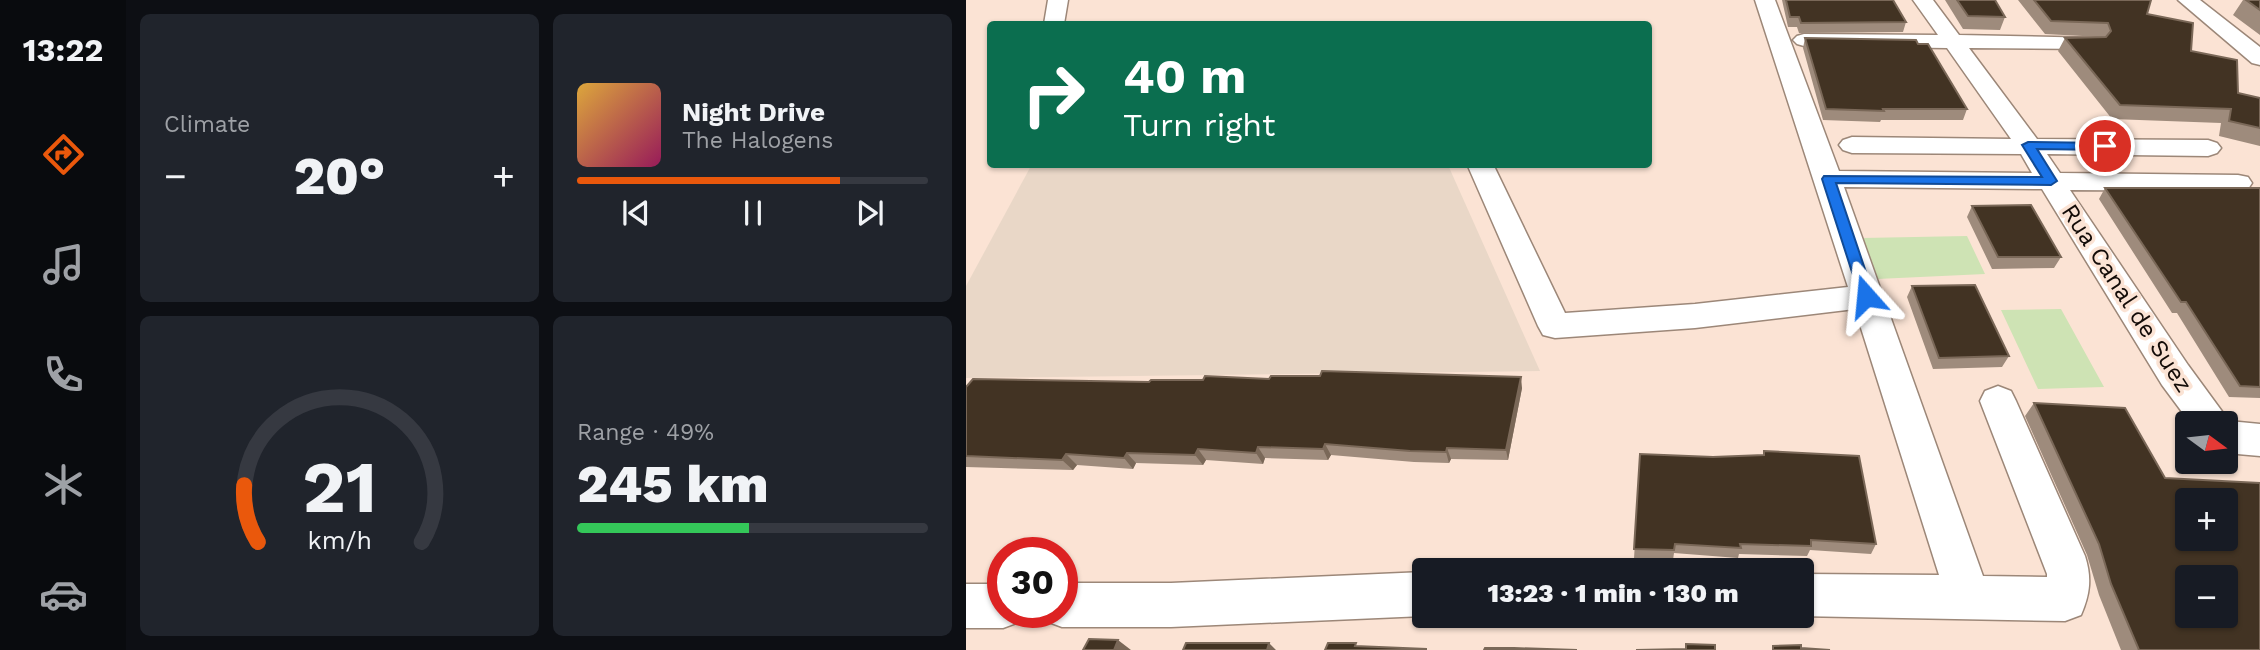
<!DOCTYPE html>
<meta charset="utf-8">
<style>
:root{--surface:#171b24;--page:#20242c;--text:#f1f3f6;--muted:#9ea1a6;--line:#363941;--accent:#ea580c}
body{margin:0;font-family:"Work Sans",sans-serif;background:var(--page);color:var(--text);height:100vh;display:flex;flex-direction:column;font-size:26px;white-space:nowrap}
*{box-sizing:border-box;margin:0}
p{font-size:23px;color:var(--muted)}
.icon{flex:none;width:38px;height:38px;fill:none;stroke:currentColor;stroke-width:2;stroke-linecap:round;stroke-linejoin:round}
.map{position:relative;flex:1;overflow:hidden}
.drawer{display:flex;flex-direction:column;gap:14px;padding:14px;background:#0d0f14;width:840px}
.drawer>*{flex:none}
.top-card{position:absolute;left:21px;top:21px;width:665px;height:147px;border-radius:7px;box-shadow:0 2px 5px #0004;background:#0b6e4f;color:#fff;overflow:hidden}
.needle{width:46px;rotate:105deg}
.buttons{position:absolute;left:1209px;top:411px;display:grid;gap:14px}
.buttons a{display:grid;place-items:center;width:63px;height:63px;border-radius:7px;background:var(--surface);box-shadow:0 2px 5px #0004;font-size:35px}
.speed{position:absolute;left:21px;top:537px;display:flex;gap:14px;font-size:35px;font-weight:700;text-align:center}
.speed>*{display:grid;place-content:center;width:91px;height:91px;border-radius:50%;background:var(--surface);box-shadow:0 2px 5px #0004;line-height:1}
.speed .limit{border:10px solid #d22;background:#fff;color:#111}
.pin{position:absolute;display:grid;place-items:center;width:60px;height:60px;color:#fff;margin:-30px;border:4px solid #fff;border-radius:50%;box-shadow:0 2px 7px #0007}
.me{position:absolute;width:77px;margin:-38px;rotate:342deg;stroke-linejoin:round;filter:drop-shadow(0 0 5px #0008)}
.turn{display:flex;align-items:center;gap:24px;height:147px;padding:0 21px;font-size:32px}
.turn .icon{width:91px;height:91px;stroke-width:2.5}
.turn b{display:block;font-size:49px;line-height:60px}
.big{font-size:52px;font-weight:800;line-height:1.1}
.drawer .tile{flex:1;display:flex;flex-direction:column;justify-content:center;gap:10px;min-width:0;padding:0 24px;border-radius:10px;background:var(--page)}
.drawer .dial{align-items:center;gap:0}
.dial svg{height:182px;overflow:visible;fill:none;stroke:var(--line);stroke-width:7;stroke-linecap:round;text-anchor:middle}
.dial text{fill:var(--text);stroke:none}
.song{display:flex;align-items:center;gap:21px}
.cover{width:84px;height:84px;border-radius:10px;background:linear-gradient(135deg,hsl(40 70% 55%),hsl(330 70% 35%))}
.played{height:7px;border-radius:4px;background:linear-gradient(90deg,var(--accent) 75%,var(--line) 75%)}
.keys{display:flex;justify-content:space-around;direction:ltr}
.heat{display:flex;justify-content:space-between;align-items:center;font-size:38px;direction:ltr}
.charge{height:10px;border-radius:5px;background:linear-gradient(90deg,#34c759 49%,var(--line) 0)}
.drawer .tiles{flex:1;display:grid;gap:14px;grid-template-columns:repeat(2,1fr)}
.trip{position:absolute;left:446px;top:558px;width:402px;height:70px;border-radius:7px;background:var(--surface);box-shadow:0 2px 5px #0004;font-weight:800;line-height:70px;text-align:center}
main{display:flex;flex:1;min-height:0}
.tab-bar{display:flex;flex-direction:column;width:126px;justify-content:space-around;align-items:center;background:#090b0e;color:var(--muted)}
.tab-bar .icon{width:49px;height:49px}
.tab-bar .selected{color:var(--accent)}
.tab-bar b{font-size:32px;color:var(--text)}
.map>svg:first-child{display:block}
</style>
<main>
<nav class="tab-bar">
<b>13:22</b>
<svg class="icon selected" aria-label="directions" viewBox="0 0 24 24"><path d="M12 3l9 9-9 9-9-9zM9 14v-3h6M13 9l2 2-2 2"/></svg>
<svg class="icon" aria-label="music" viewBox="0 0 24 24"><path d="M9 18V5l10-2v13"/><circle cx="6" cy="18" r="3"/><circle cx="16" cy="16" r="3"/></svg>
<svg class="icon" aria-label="phone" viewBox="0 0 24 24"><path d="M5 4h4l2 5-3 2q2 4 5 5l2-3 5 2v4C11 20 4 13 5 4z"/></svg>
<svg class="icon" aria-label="climate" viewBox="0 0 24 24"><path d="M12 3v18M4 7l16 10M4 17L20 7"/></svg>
<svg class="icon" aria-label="car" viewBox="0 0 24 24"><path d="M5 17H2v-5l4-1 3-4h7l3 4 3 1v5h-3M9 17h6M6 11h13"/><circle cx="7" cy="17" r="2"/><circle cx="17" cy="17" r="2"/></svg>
</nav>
<section class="drawer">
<div class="tiles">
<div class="tile"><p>Climate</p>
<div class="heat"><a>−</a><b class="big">20°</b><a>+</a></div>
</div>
<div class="tile">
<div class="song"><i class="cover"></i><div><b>Night Drive</b><p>The Halogens</p></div></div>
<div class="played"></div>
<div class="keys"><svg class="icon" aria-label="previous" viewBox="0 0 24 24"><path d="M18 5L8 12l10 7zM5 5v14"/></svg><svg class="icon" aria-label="pause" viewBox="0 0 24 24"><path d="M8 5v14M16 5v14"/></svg><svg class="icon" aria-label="next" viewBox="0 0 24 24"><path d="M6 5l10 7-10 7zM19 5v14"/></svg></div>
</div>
<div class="tile dial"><svg viewBox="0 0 100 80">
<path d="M14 69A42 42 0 1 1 86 69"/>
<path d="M14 69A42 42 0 0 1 8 44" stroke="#ea580c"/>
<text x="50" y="56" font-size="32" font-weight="700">21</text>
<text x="50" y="72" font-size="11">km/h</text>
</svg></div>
<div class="tile"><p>Range · 49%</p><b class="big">245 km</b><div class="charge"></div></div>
</div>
</section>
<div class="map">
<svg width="1294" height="650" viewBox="0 0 1294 650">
<rect width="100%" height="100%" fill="#fbe3d4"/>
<path fill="#e9d7c7" d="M66 164 482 165 574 371 0 378V286Z"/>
<path fill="#cee3b4" d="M1001 236 1019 274 911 279 896 238Z
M1095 309 1138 387 1072 389 1035 310Z"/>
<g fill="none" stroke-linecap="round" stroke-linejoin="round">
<g stroke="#9c8778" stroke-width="3">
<path id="street" d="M82 0H102L98 24H78Z
M789 0H809L873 171 1066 173 1055 154 886 153 877 150 873 145 877 140 886 137 1045 139 981 48 838 46 831 44 827 40 831 36 838 34 972 35 947 0H967L993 35 1133 38 1136 43 1133 48 1125 49 1003 48 1071 139 1242 140 1251 143 1255 148 1251 153 1242 156 1081 154 1094 173 1272 175 1282 177 1286 183 1282 189 1272 191 1104 190 1222 365 1263 421 1294 424V456L1260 453V424H1225L1196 385 1076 189 878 187 1017 576 1081 577V574L1014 401 1019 391 1032 386 1045 391 1050 401 1119 556C1126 578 1124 594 1115 615L1099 621 831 616H836V574L973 575 889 309 729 328 589 338 577 335 572 326 501 164H527L599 313 729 304 882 287Z
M1212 0H1234L1294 47V65L1286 63Z
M458 572V616L205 627H96L80 621 77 612H96V583H205Z
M0 584H37V612H57L53 622 37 628H0Z"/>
</g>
<use href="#street" fill="#fff" fill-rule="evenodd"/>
</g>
<path fill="#9e8b7c" d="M816 0H927L940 22 937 32 833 33 831 27H822Z
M979 0H1029L1039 17 1034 30 997 29Z
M1052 0H1185L1181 14 1225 51 1272 93 1294 98V146L1253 136 1255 123 1146 119 1092 51 1099 38 1135 37 1079 34Z
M1277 0H1294V35L1267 15Z
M839 38 952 44 1001 109 997 120H915L914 122 857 120 837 48Z
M1139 188H1294V398L1263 397 1211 313H1206L1133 199Z
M1006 206 1095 257 1088 268 1026 269 1001 217Z
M946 286 1043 356 1036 367 967 369 941 297Z
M303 379 556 388 542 460 485 459 483 463 448 462 365 455 362 460 299 458 297 464 240 460 237 465 170 463 167 469 111 465 107 470 0 467V387Z
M1068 403 1199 478 1294 650H1155L1133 595 1121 555 1059 416Z
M798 451 910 544 905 554 844 550 841 556 773 554 772 558 708 553 707 560 668 559 674 454 747 457 797 455Z"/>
<path fill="#7a6858" d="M555 377 556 388 542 460 540 450Z
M359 444 365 455 362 460 357 449Z
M292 447 299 458 297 464 290 453Z
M481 448 485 459 483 463 480 452Z
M232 449 240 460 237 465 229 455Z
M161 453 170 463 167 469 158 458Z
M100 454 111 465 107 470 96 460Z
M152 640 165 650H148Z
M303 643 310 650H301Z"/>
<path fill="#423323" stroke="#7a6858" stroke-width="2" fill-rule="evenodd" d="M820 0H927L940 22 835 23 833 17H824Z
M991 0H1029L1039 17 1002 16Z
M1068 0H1185L1181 14 1227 23 1225 51 1271 60 1272 93 1294 98V128L1263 121 1265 109 1154 105 1099 38 1140 37 1145 31 1142 23 1085 21Z
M1280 0H1294V10Z
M839 38 950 40 952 44H962L1001 109H917L918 111 860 109Z
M1139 188H1294V387L1274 386 1220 302H1215Z
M1065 205 1095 257H1032L1006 206Z
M1009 285 1043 356 973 358 946 286Z
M356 371 555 377 540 450 481 448 480 452 444 451 359 444 357 449 292 447 290 453 232 449 229 455 161 453 158 458 100 454 96 460 0 456V387L7 379 183 382 185 380H237L239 376 303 379 305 376H354Z
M1068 403 1159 408 1199 478 1294 483V650H1173L1145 584 1133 544ZM1222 500H1260V539H1222ZM1222 578H1260V616H1222Z
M798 451 893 456 910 544 845 540V546L774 544 775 548 709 544 708 550 668 549 674 454 747 457 798 455Z
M123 639 152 640 148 650H117Z
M220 643H303L301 650H217Z
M362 643H390L389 646 460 649V650H359Z
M720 644 749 645V650H670L720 649Z
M835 645V648L864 650H807V646Z
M519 648H548L611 650H518Z"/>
<path fill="#1a73e8" stroke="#114b97" stroke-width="2" d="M1062 142 1139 143 1145 146 1139 150 1071 149 1091 181 1085 185 870 183 908 296 906 300H895L856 179 858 176 1076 177 1056 145Z"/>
<g text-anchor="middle" stroke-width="7" stroke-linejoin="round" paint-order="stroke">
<g font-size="24" fill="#130b07" stroke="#fbe3d4">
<text transform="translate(1161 298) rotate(57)" y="8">Rua Canal de Suez</text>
</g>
</g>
</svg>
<div class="buttons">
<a><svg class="needle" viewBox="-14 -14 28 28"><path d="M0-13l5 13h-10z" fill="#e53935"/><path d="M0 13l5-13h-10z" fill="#9ea1a6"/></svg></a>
<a>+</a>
<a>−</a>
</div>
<div class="speed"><div class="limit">30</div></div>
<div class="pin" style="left:1139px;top:146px;background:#d93025"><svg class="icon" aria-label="arrive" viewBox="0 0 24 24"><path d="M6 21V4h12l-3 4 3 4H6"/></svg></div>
<svg class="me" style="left:900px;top:296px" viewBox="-20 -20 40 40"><path d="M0-17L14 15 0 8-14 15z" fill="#1a73e8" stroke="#fff" stroke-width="4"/></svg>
<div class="trip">13:23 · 1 min · 130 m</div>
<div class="top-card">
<div class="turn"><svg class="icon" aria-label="right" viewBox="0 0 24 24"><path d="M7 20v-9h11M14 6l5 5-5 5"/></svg><div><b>40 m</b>Turn right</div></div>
</div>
</div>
</main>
